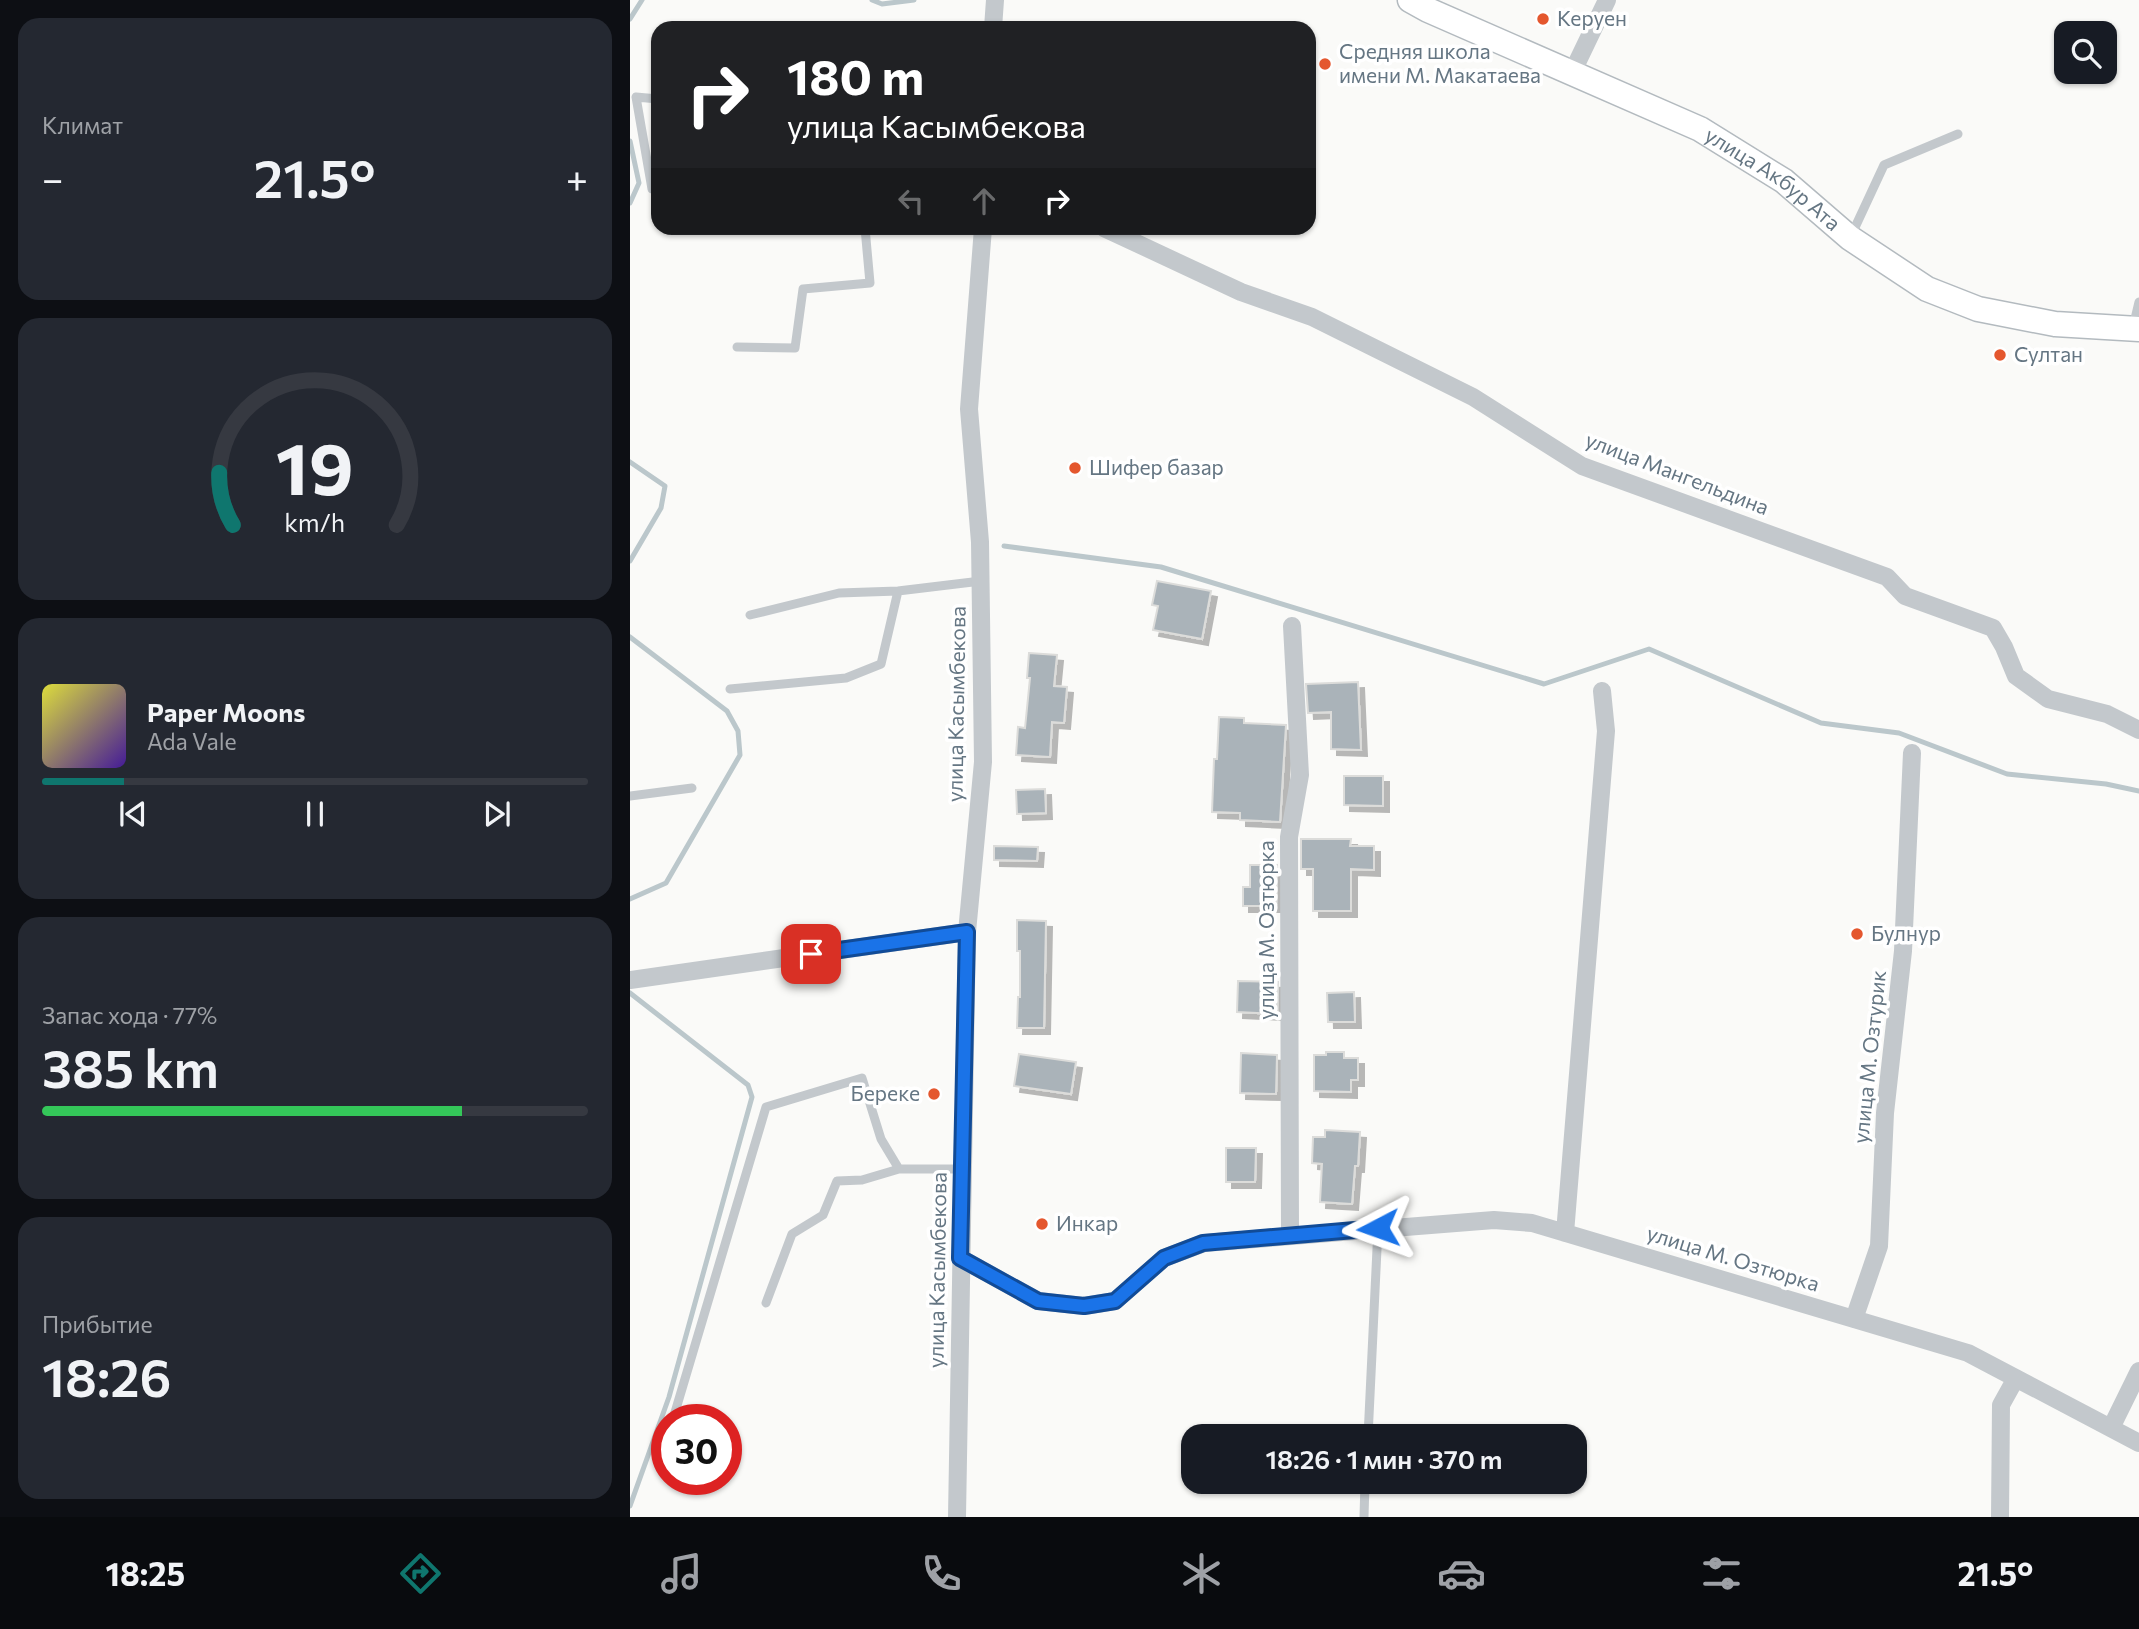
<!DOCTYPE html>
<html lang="ru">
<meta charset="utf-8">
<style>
:root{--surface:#171b24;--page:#242831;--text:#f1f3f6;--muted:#9ea1a6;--line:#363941;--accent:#0f766e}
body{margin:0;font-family:Commissioner,sans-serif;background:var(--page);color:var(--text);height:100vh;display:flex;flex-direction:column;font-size:26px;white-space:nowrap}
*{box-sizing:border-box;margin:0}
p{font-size:23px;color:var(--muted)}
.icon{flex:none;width:38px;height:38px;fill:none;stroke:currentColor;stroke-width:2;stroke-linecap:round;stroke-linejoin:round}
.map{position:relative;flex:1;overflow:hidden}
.panel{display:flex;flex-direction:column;gap:18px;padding:18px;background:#0d0f14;width:630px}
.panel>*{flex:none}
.guide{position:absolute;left:21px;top:21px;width:665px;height:214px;border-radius:21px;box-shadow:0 2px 5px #0004;background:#202124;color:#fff;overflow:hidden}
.tools{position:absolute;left:1424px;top:21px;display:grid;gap:14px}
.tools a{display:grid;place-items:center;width:63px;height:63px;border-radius:14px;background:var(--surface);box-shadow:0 2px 5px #0004;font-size:35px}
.speed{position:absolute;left:21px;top:1404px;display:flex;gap:14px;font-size:35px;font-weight:700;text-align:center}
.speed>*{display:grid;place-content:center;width:91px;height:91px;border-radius:50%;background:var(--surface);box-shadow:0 2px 5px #0004;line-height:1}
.speed .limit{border:10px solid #d22;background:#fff;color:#111}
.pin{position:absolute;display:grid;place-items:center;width:60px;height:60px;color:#fff;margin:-30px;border-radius:14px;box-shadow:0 4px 10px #0006}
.me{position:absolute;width:77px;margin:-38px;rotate:266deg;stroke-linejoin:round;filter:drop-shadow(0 0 5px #0008)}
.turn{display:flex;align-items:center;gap:24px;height:147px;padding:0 21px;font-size:32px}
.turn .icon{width:91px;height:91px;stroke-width:2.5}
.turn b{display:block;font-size:49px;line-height:60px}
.lanes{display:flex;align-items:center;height:66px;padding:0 21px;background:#0003;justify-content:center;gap:35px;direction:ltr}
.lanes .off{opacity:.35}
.big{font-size:52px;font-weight:600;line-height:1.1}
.panel .widget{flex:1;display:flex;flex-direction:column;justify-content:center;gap:10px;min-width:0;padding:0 24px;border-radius:21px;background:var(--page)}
.panel .dial{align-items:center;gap:0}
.dial svg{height:182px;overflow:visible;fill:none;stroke:var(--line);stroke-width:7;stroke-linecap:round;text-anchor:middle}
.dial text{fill:var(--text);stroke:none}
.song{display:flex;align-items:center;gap:21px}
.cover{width:84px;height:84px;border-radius:10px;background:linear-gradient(135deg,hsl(60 70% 55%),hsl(260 70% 35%))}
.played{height:7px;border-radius:4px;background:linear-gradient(90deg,var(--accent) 15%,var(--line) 15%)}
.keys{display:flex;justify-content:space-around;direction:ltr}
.heat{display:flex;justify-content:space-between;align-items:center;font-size:38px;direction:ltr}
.charge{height:10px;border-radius:5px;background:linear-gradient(90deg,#34c759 77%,var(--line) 0)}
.trip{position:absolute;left:551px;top:1424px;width:406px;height:70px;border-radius:21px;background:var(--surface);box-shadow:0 2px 5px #0004;font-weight:600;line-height:70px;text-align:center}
.dock{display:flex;height:112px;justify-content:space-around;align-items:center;background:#090b0e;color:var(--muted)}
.dock .icon{width:49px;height:49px}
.dock .active{color:var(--accent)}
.dock b{font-size:32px;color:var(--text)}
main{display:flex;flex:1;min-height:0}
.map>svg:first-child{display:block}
</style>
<main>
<section class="panel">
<div class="widget"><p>Климат</p>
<div class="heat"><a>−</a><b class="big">21.5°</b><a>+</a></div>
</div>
<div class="widget dial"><svg viewBox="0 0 100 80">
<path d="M14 69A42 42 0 1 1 86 69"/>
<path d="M14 69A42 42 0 0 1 8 46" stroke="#0f766e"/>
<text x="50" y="56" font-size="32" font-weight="700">19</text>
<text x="50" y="72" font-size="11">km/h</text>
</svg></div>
<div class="widget">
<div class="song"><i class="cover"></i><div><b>Paper Moons</b><p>Ada Vale</p></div></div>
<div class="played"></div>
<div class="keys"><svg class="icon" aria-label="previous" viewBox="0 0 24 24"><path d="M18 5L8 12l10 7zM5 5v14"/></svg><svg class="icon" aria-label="pause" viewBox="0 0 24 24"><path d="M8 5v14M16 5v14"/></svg><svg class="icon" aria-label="next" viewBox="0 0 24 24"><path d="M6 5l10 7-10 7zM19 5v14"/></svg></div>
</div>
<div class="widget"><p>Запас хода · 77%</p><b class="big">385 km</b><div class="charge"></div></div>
<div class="widget"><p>Прибытие</p><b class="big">18:26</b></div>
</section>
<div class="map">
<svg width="1509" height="1517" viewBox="0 0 1509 1517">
<defs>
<filter id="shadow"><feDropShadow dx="6" dy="6" stdDeviation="0" flood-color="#0004"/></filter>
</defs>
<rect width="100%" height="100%" fill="#fafaf8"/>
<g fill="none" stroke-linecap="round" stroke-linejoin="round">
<path stroke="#bbc7cb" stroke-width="5" d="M242 0 252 4 284 0
M0 19 12 0
M0 141 9 183 0 203
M0 462 35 486 31 508 0 561
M374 546 531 567 914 684 1019 649 1191 723 1269 733 1377 774 1476 784 1509 791
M0 637 97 711 108 731 110 755 36 883 0 899
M0 993 118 1085 122 1097 39 1397 0 1506"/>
</g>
<path fill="#aab3b9" stroke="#dcdcda" stroke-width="2" filter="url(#shadow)" d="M527 581 581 591 572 639 523 630 528 606 522 605Z
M399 653 427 655 424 686 437 687 434 723 422 722 420 757 386 755 388 727 395 728 400 678H397Z
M728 682 731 750 701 749V712L678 713 676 684Z
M589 717 614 718V723L656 725 650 822 610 820V813L582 812 584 759H587Z
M714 776H753V806L714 805Z
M415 789 416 813 387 814 386 790Z
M671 839H721L720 846H744V870L721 869V911H683V869H671Z
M364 846 408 847 407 861 364 860Z
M620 865H647L646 906H613V887H620Z
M387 920 416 921 414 1028H387L388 997H390V951H387Z
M608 981 648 982 647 1014 607 1012Z
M724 992 725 1022H698L697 993Z
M696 1052H714V1058H728V1080H721V1092L684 1091V1055H696Z
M611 1053 647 1055 646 1094 610 1093Z
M389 1054 446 1062 441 1094 384 1086Z
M695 1130 730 1132 728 1166H725L722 1204 690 1202 692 1164 682 1163 683 1137H695Z
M596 1148H626L625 1182H596Z"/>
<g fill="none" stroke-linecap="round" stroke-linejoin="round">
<g stroke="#b3babf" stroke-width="27">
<g id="secondary">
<path id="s1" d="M780 0 798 10 1070 129 1154 181 1220 238 1297 289 1348 309 1425 324 1509 329"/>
</g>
</g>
<path stroke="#c3c8cc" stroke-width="9" d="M22 189 6 97 28 99
M1221 236 1254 165 1328 134
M1503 327 1509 302
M107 347 165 348 173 289 240 283 235 228
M120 615 209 593 268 591 351 581
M100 689 216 678 251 664 268 591
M0 796 62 788
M136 1303 162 1234 193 1215 207 1181 232 1180 269 1169H332
M43 1419 136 1107 232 1078 251 1139 269 1169
M738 1437 748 1228
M34 1448 37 1439
M734 1517 735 1482"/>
<path stroke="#c3c8cc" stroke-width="18" d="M363 28 365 0
M942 73 977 0
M474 228 611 292 682 317 843 397 952 466 1257 577 1275 596 1363 628 1374 647 1386 676 1418 699 1477 714 1509 730
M0 980 337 932
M935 1233 976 731 972 691
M660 1235 659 837 670 775 662 626
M330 1258 408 1301 454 1306 485 1301 534 1258 574 1243 864 1220 902 1223 1338 1353 1509 1443
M1224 1319 1249 1246 1255 1113 1273 951 1282 753
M1481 1428 1509 1371
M327 1517 337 932 353 762 350 542 339 409 353 228
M1370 1517 1371 1405 1386 1378"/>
<use href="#secondary" stroke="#fff" stroke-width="24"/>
</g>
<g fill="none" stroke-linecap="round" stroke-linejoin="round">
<g stroke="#114b97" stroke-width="18">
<path id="route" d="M181 954 337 932 330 1258 408 1301 454 1306 485 1301 534 1258 573 1243 748 1228"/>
</g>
<use href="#route" stroke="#1a73e8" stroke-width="12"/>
</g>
<g fill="#e4572e" stroke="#fff" stroke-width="2.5">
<circle cx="913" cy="19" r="7"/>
<circle cx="695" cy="64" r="7"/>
<circle cx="1370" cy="355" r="7"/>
<circle cx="445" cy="468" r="7"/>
<circle cx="1227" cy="934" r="7"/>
<circle cx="304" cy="1094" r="7"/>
<circle cx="412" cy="1224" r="7"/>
</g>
<g text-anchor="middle" stroke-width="7" stroke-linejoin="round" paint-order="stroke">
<g font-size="21" fill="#657683" stroke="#fff" text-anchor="start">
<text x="927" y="26">Керуен</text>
<text x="709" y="59">Средняя школа<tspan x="709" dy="24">имени М. Макатаева</tspan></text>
<text x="1384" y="362">Султан</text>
<text x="459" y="475">Шифер базар</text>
<text x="1241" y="941">Булнур</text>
<text x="290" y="1101" text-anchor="end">Береке</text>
<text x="426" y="1231">Инкар</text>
</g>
<g font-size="21" fill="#657683" stroke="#fff">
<text dy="7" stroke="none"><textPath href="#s1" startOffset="406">улица Акбур Ата</textPath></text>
<text transform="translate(1047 474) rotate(21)" y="7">улица Мангельдина</text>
<text transform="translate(327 704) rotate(-89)" y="7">улица Касымбекова</text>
<text transform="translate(637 930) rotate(-90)" y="7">улица М. Озтюрка</text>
<text transform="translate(1240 1057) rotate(-84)" y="7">улица М. Озтурик</text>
<text transform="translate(1103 1259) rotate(17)" y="7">улица М. Озтюрка</text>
<text transform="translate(308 1270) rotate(-89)" y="7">улица Касымбекова</text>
</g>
</g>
</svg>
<div class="tools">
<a><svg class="icon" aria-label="search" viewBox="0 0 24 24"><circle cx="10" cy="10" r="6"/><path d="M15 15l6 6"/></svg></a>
</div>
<div class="speed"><div class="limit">30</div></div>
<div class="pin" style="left:181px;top:954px;background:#d93025"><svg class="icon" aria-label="arrive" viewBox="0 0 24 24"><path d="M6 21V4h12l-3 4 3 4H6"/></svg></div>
<svg class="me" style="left:748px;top:1228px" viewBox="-20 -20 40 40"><path d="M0-17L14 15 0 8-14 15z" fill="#1a73e8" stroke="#fff" stroke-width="4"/></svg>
<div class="trip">18:26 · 1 мин · 370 m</div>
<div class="guide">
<div class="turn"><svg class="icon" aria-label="right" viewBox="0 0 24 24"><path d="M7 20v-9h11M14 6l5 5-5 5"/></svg><div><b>180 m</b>улица Касымбекова</div></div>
<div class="lanes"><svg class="icon off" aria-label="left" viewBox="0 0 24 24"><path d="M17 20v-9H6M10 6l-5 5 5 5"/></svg><svg class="icon off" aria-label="ahead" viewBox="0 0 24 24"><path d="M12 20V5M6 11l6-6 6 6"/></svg><svg class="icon" aria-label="right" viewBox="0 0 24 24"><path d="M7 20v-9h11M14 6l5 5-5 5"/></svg></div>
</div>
</div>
</main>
<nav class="dock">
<b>18:25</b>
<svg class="icon active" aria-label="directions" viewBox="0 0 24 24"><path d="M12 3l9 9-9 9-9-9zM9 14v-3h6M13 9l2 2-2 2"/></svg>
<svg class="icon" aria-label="music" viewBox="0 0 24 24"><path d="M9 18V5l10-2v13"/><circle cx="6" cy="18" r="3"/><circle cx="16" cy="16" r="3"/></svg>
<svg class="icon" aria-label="phone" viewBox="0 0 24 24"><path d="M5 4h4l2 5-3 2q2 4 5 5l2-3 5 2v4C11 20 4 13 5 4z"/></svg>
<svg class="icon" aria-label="climate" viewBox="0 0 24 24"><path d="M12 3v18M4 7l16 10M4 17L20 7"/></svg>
<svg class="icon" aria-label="car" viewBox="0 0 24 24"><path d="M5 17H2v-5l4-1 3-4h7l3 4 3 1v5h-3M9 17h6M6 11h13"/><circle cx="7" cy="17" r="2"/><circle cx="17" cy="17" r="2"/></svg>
<svg class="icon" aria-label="filters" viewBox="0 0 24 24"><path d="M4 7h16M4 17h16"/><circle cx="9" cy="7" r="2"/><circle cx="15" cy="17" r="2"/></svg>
<b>21.5°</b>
</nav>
